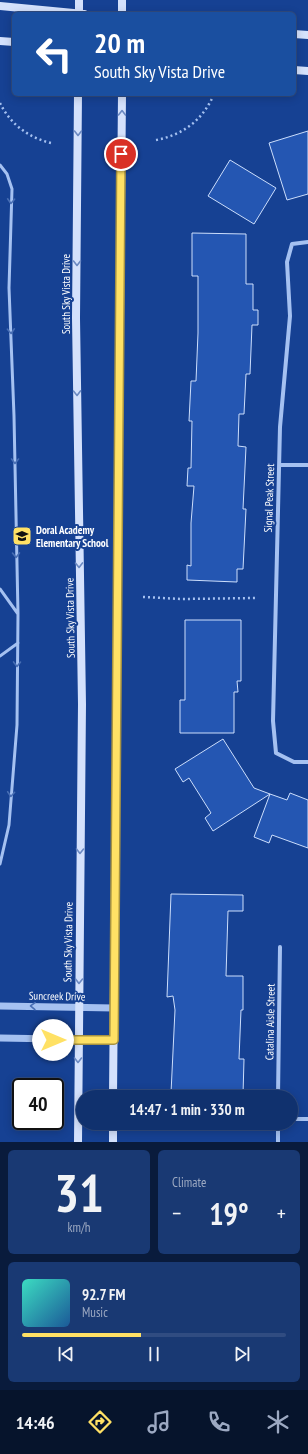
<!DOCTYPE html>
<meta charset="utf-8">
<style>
:root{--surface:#10316e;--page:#193973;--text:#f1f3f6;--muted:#9ca9c2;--line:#304c81;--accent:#ffe165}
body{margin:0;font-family:"PT Sans Narrow",sans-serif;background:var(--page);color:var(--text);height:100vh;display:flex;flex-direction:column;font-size:15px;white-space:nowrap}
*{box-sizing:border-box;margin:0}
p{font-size:13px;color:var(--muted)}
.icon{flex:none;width:22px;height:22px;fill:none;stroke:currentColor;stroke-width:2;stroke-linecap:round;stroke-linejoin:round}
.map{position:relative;height:1142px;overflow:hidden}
.sheet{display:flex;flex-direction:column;gap:8px;padding:8px;background:#091b3c;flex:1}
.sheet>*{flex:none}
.hud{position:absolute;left:12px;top:12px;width:284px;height:84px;border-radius:6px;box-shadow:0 2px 10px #0003,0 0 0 1px var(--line);background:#1a4fa0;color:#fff;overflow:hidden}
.speed{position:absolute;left:12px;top:1078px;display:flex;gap:8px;font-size:20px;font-weight:700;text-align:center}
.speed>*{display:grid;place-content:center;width:52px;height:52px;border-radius:50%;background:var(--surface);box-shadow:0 2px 10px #0003,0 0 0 1px var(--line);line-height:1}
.speed .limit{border:2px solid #111;border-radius:6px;background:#fff;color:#111}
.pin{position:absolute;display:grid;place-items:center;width:34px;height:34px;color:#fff;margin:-17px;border:2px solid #fff;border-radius:50%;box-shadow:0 1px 4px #0007}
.me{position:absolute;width:44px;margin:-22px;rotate:90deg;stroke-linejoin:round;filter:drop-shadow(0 0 3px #0008)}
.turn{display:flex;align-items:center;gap:14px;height:84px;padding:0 16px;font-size:18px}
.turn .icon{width:52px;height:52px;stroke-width:2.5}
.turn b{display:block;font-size:28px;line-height:34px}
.big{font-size:30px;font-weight:800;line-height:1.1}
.sheet .widget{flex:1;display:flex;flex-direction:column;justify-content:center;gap:6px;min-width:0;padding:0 14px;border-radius:6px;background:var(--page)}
.sheet .dial{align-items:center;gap:0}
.dial b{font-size:52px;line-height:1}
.song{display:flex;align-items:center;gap:12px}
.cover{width:48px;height:48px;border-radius:6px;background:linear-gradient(135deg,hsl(170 70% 55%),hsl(210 70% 35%))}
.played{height:4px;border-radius:2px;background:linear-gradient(90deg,var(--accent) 45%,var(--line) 45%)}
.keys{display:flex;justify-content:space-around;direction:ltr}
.heat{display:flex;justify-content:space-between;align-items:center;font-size:22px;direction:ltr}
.sheet .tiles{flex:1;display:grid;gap:8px;grid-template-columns:1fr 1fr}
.widget:last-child{grid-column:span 2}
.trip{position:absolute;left:76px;top:1090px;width:222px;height:40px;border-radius:20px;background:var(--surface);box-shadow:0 2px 10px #0003,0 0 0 1px var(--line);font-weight:800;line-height:40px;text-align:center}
.tabs{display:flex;height:64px;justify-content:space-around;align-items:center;background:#06142c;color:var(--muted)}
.tabs .icon{width:28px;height:28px}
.tabs .active{color:var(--accent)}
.tabs b{font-size:18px;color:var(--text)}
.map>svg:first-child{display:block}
</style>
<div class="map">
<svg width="308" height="1142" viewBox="0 0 308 1142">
<rect width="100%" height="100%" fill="#164193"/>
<path fill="#2456b2" stroke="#ccdefc" d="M308 131V194L287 200 269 143Z
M230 160 276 188 254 224 208 196Z
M192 233 246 234V284H253V310H258V325H252L250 374H246L244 414H239L238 446 246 447 243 509H246L243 569H237V582L187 580V565L191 566V523L194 486H187L188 468H191L192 421H189L191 381H196L198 333V276H192Z
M185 620H241V681H237L238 692H234V733H180V700H185Z
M223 739 254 788 270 794 213 831 205 818 211 813 189 778 183 782 175 769Z
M290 793 308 800V848L272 835 269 843 254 837 270 794 287 800Z
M171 894 243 895V911H228L226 976H243V1010H241L239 1059H244L243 1095 171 1093 175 1010 173 996 167 997Z"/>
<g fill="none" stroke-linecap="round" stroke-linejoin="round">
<path stroke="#a5c1f1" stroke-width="2.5" stroke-dasharray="2 3" stroke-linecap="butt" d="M0 103C10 124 29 138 51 143
M156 140C183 135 203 120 214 94
M143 597 182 599 257 598"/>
<path stroke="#a5c1f1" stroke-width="3" d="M0 165 7 174 12 189 9 288 14 416 18 614
M0 589 18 614 17 725 9 825 0 864
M0 656 18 643"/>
<path stroke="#a5c1f1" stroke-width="4" d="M308 242 292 244 287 262 290 316 280 427 273 721 276 753 294 762H308
M280 465H308
M278 1097 280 947
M291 1119H308
M278 1142V1123"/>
<path stroke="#a5c1f1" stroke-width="7" d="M0 1006 114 1008
M0 1038 114 1040"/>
<path stroke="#d4e1fc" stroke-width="8" d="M0 6 84 14
M79 14V0
M122 14V0
M294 34 308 35
M0 41 14 42
M294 70 308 71
M113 1097 122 94
M78 1142 82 704 76 318 78 94
M113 1142V1123"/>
</g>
<defs><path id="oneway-chevron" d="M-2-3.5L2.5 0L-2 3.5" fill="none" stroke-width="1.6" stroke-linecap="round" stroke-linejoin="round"/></defs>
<g stroke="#6b89c2">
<use href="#oneway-chevron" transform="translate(122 113) rotate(-89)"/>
<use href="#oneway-chevron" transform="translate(78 133) rotate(90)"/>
<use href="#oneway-chevron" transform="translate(77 263) rotate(90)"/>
<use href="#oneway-chevron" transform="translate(77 393) rotate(89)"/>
<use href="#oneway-chevron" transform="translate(79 565) rotate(89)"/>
<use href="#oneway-chevron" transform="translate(80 851) rotate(91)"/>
<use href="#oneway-chevron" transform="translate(79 981) rotate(91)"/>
<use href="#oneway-chevron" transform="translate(78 1060) rotate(90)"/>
</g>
<g stroke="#486eb4">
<use href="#oneway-chevron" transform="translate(11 201) rotate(93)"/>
<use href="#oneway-chevron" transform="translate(11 331) rotate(87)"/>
<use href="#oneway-chevron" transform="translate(15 461) rotate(90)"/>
<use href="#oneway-chevron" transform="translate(16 555) rotate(89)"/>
<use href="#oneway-chevron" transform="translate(17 664) rotate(91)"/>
<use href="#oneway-chevron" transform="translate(11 794) rotate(94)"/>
<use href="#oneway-chevron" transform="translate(33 1006) rotate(-179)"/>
</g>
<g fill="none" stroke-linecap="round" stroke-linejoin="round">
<g stroke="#a69242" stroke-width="10">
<path id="route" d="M53 1040H114L121 154"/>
</g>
<use href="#route" stroke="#ffe165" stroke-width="7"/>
</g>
<defs>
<g id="school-square" transform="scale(1)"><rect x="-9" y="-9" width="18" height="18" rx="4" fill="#ffe165" stroke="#164193"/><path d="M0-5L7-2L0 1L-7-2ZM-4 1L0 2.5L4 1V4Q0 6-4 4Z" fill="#111"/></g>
</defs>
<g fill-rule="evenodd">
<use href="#school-square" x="22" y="536"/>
</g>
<g text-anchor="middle" stroke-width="4" stroke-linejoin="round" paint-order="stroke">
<g font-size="11" fill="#fff" stroke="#164193">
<text transform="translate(66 294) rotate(-90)" y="4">South Sky Vista Drive</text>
<text transform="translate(269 498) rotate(-88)" y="4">Signal Peak Street</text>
<text transform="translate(70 618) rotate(-91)" y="4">South Sky Vista Drive</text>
<text transform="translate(68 942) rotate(-89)" y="4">South Sky Vista Drive</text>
<text transform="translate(57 996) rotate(1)" y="4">Suncreek Drive</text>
<text transform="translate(270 1022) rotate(-89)" y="4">Catalina Aisle Street</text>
</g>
<g font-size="11" font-weight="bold" fill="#fff" stroke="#164193" text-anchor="start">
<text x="36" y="534">Doral Academy<tspan x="36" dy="13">Elementary School</tspan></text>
</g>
</g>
</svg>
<div class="speed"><div class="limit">40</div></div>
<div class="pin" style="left:121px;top:154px;background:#d93025"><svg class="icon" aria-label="arrive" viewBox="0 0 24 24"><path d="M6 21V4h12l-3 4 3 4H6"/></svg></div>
<svg class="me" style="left:53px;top:1040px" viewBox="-20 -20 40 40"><circle r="19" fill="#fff"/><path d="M0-13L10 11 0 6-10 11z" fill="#ffe165"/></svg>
<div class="trip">14:47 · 1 min · 330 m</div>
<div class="hud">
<div class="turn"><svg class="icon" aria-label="left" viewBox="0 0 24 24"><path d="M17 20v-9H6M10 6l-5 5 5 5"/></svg><div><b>20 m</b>South Sky Vista Drive</div></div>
</div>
</div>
<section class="sheet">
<div class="tiles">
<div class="widget dial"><b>31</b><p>km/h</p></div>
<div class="widget"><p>Climate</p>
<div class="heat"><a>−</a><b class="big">19°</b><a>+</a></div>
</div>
<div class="widget">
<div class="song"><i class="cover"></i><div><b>92.7 FM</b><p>Music</p></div></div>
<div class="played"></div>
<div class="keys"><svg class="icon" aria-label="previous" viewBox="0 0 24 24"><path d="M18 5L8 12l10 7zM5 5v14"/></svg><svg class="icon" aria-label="pause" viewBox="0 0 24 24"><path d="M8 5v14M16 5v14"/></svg><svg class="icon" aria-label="next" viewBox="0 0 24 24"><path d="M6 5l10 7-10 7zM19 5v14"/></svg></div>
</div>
</div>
</section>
<nav class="tabs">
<b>14:46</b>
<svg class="icon active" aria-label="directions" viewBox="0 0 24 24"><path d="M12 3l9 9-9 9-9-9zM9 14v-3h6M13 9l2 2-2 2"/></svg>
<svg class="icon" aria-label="music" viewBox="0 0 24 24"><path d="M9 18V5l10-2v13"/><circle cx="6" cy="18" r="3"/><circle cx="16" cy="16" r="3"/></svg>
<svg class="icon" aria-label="phone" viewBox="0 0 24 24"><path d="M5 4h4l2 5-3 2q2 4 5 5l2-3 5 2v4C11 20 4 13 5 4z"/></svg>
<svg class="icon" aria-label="climate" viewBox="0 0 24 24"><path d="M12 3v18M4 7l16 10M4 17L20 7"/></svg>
</nav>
